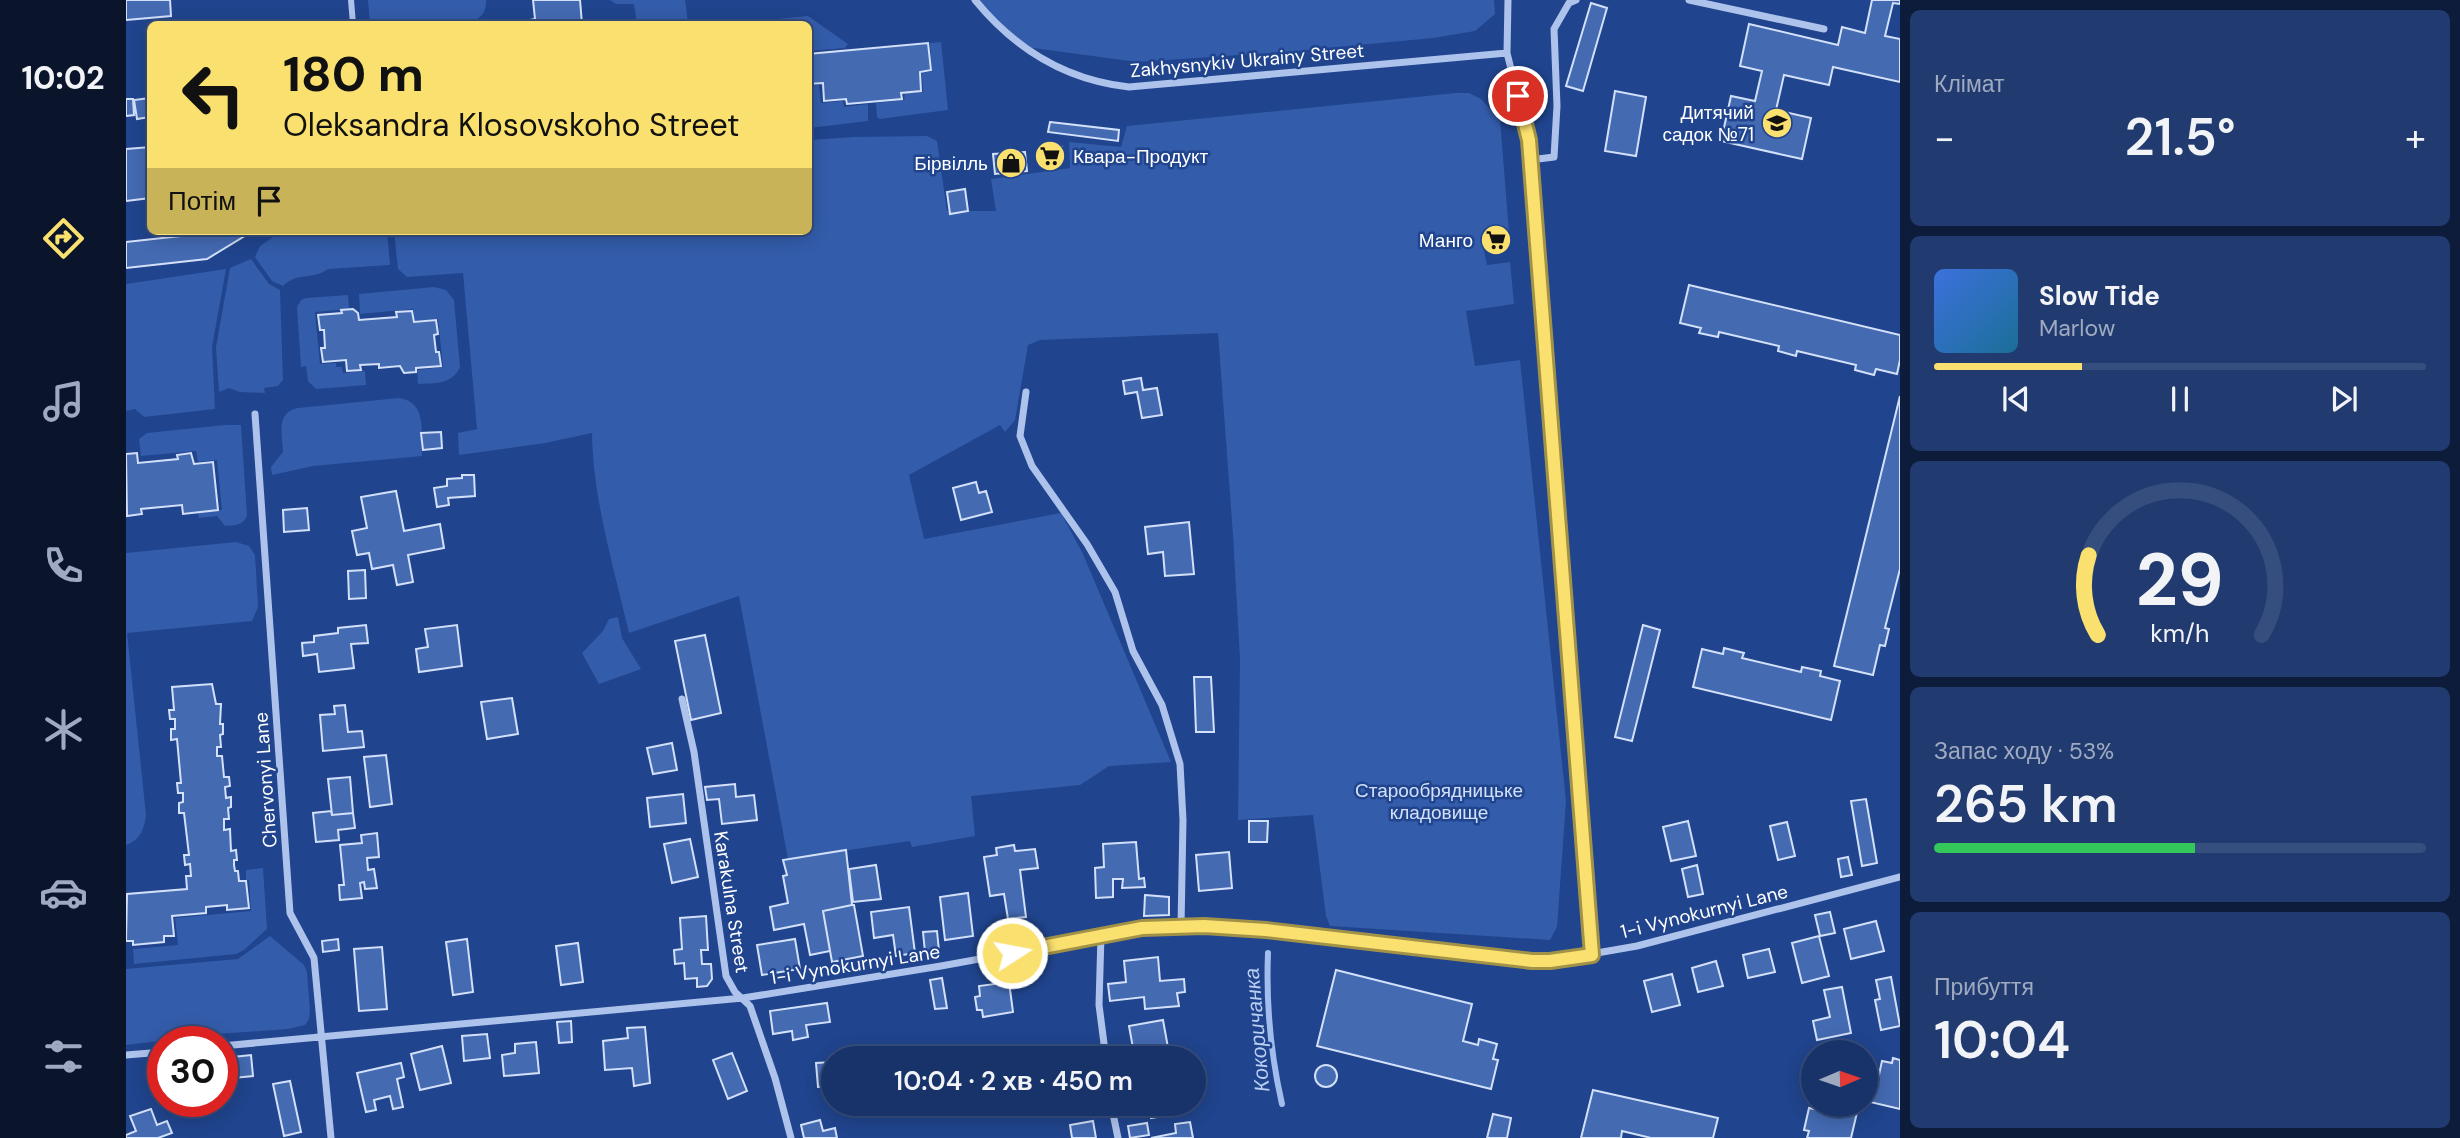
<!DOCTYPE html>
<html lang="uk">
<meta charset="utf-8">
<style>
:root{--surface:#18336a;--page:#213b70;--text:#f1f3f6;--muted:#9faac1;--line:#364e7e;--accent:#fae06e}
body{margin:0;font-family:"DM Sans",sans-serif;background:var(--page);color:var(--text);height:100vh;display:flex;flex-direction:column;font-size:26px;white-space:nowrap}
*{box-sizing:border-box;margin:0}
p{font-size:23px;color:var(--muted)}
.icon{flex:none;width:38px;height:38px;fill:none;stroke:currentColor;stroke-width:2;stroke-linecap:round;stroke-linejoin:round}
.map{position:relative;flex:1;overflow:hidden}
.sheet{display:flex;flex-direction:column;gap:10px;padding:10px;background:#0d1c3a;width:560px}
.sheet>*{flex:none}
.banner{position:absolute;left:21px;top:21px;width:665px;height:214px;border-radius:10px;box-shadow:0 4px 18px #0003,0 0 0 2px var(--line);background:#fae06e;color:#111;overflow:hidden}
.needle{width:46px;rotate:88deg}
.tools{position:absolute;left:1675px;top:1040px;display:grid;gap:14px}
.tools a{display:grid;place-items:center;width:77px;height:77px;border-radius:50%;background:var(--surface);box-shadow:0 4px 18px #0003,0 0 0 2px var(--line);font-size:35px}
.speed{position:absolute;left:21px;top:1026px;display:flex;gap:14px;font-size:35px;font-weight:700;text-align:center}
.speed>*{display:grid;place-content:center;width:91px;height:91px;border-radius:50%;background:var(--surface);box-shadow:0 4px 18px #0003,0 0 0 2px var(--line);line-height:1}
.speed .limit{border:10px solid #d22;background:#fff;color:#111}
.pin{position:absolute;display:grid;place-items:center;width:60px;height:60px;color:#fff;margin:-30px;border:4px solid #fff;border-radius:50%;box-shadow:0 2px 7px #0007}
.me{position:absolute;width:77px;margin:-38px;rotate:79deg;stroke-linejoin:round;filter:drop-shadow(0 0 5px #0008)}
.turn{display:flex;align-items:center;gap:24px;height:147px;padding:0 21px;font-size:32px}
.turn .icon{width:91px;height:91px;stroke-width:2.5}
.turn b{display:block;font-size:49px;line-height:60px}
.then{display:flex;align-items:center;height:66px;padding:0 21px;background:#0003;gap:14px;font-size:26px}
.big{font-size:52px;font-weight:600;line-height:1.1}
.sheet .card{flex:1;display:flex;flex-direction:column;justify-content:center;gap:10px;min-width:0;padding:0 24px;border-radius:10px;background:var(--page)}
.sheet .dial{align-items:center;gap:0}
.dial svg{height:182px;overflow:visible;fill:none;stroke:var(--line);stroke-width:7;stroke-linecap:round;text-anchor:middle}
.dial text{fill:var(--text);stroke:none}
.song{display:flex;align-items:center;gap:21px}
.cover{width:84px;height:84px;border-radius:10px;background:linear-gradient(135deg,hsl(220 70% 55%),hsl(200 70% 35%))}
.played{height:7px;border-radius:4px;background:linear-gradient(90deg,var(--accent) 30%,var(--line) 30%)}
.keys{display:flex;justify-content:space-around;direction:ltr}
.heat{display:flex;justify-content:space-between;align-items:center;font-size:38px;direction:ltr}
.charge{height:10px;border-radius:5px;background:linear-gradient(90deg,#34c759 53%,var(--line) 0)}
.trip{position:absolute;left:695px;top:1046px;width:385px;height:70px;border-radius:35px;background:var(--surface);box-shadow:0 4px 18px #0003,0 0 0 2px var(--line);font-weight:600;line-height:70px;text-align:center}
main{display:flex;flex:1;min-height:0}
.tabs{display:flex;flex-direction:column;width:126px;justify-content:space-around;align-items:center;background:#0a142a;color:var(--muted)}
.tabs .icon{width:49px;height:49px}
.tabs .on{color:var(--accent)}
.tabs b{font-size:32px;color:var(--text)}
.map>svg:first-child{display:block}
</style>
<main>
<nav class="tabs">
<b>10:02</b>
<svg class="icon on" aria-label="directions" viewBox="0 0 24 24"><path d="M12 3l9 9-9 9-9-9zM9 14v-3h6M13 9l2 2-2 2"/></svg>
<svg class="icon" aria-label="music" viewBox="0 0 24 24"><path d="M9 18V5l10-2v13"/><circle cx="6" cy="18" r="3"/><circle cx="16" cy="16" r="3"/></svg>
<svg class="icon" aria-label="phone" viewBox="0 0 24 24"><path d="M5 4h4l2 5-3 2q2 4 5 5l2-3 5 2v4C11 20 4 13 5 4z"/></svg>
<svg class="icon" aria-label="climate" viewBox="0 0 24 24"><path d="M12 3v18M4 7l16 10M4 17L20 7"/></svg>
<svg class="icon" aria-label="car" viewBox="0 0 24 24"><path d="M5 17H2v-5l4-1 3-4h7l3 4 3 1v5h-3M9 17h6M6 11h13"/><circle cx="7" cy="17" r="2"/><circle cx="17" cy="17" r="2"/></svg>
<svg class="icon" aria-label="filters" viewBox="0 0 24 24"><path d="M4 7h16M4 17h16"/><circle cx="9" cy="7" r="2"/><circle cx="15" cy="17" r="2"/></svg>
</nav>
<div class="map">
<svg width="1774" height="1138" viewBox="0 0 1774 1138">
<rect width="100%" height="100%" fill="#20448d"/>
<path fill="#335caa" d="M242 0H360C360 8 359 14 351 19 334 30 267 25 244 24Z
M484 0H559L562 23 511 24 508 4H490Z
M849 0H1368L1369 14 1349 31 1307 38 1170 51 1011 62 900 47Z
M682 16 722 44 719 48 683 51 682 24H642L652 19Z
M815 42 822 110 754 119 751 117 750 103 778 100 779 93 797 92 796 73 806 71 804 43Z
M693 85 695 103 717 101 718 107 742 104V121L683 128V86Z
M1330 93H1343L1355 99 1374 119 1383 233 1355 236 1361 265 1384 262 1388 304 1340 311 1349 366 1394 360 1440 801 1431 927 1424 940 1204 926 1200 916 1187 815 1112 820 1114 659 1107 535 1092 333 914 340 902 345 889 420 879 432 874 425 783 475 798 539 935 513 957 554 1045 762 983 766 954 785 845 796 849 836 786 847 784 841 662 859 613 596 503 633C488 568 467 500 466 433L419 443 333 455 332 433 351 429 337 273 281 277 272 269 268 231H682L683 140 728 137 801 136 811 141 821 211H870L865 179 944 168 943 142 995 147 1001 126Z
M156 231H261L264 265 202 269C188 280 170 272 157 286L146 281 129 257 134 246Z
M125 259 143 284 154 290 157 380 152 386 138 388 139 393 114 392 103 388 93 392 90 347 104 268Z
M100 269 86 347 89 409 18 417 9 409 0 411V284Z
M308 287 320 290 328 300 334 367C326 385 309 383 292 384L291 370 317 367 312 319 289 321 287 309 234 314 233 294Z
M222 295 223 309 189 312 194 364 210 363V367H216L217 373 239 371 240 385 190 389 182 381 180 366 175 367 171 307 175 300 180 298Z
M273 398C302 402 295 435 296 456L187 466 146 475 145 467 157 452C156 434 150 412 172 408Z
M99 425H115L121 515C118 526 108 525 99 526L91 516 73 518 72 513 96 510 91 460 72 462 70 451 15 456 13 439 21 433Z
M110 542 123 546 129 555 132 607 126 621 1 633 20 815C18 830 14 840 0 845V553Z
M492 617 496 638 515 669 473 684 456 653 477 631 483 619Z
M137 868 141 929 118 950 110 954 8 964 7 949 52 945 49 918 125 911 123 880H120V870Z
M144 936 178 965 181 972 184 1011 183 1019 179 1025 162 1029 91 1034 0 1045V969L112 959Z"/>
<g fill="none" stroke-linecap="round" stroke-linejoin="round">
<path stroke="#a1bded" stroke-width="6" d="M1142 953C1140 1003 1145 1056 1156 1104"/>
</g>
<path fill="#446ab2" stroke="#d3e0f9" stroke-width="2" d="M0 0H44L45 16 0 20Z
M407 0H454L456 24H405L404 20 409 19Z
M1746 0H1774V4L1767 3 1759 36 1774 39V82L1707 67 1703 85 1658 75 1650 110 1685 118 1676 159 1595 141 1605 96 1629 101 1636 71 1614 66 1623 24 1712 45 1716 27 1739 33Z
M1465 3 1481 8 1457 91 1440 86Z
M802 43 805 70 794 72 795 91 775 93 776 99 721 104 720 99 698 101 697 83 682 84V54Z
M1489 91 1520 97 1510 156 1479 151Z
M24 98V117L11 119 8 100Z
M0 99H7L8 115 0 116Z
M924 122 993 130 992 141 922 132Z
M24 147V198L0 201V149Z
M936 147 937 161 914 164 913 150Z
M899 152 901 171 869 174 867 154Z
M839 189 842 211 824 214 821 192Z
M1378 229V234L1382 235 1380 250 1362 251 1360 230Z
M78 231H127L81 259 0 268V242L73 234Z
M1563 285 1774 335V360L1771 374 1750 369 1748 375 1729 370 1730 365 1671 351 1670 356 1652 351 1653 346 1593 332 1592 337 1573 333 1575 328 1554 323Z
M227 309 232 313 233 320 271 317 270 312 286 311 288 322 310 320 312 334 308 335 310 352H313L315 366 290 368V372L278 373 274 366 253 368V364L234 365 235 370 221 371 220 360 197 362 195 348H199L198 330H194L192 315 216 313 215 310Z
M1015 378 1017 390 1031 388 1036 415 1016 418 1011 392 999 394 997 381Z
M1774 396V569L1759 628 1763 629 1759 646 1754 645 1747 675 1708 666Z
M315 432 316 448 297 450 295 433Z
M11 453 12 463 52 459 51 455 65 453 68 464 87 462 92 510 57 514 56 505 15 509 16 514 1 516 0 454Z
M336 475H348L349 496 322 498 323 505 311 507 308 488 321 486V479L336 478Z
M850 482 853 493 860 491 866 512 835 520 827 488Z
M270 491 278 531 314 524 318 548 282 555 287 582 271 585 267 565 246 569 243 553 231 555 226 531 241 528 235 497Z
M181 508 183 530 158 532 157 510Z
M1063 522 1068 574 1039 576 1037 552 1022 554 1019 527Z
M239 570 240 598 223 599 222 571Z
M240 625 242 643 225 644 228 668 193 672 191 654 177 656 176 643 188 642V636L212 633V628Z
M331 625 336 666 293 672 290 649 302 647 299 629Z
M1517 625 1534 630 1506 741 1489 737Z
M579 635 595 713 565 720 549 641Z
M1598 648 1618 653 1616 658 1675 672 1676 667 1695 671 1694 676 1714 681 1705 720 1567 687 1576 649 1597 654Z
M1068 677H1085L1088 732H1070Z
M86 684 90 704H95L94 724H97V734L94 735 95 747H91V756H96L98 777H103L104 786 99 787 100 798 105 797V807L102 808 103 819H98V830L104 829 105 851 110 850 111 860H108V865L109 871H112L113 881H120L123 908 101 910V905L80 907V913L46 916 48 936H38V942L7 945V941H0L1 894 61 889 60 876H65L64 864 59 865 58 855H63L58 813H53V803L57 802V793H52L51 783H55L51 739 45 740V729H49V719H44L43 710H48L46 687Z
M386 698 392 734 361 739 355 702Z
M219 705 222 732 236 731 238 747 197 751 194 715 209 714 208 706Z
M546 743 551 770 527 774 521 748Z
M260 755 266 804 244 807 238 757Z
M224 777 227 813 206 815 202 779Z
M609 784 610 797 628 795 631 820 596 824 593 799 581 800 579 787Z
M557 794 560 823 524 827 521 798Z
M1740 799 1751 863 1736 866 1725 801Z
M205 811 206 815 227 813 229 828 212 830 213 840 190 842 187 813Z
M1123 821H1142L1141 842H1123Z
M1562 821 1570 856 1545 861 1537 827Z
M1661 822 1669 856 1652 860 1644 826Z
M251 833 253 857 241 858 242 870 248 869 251 888 239 889 238 882 234 883 236 898 214 900 213 885H218L214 845 236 843 235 835Z
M564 839 572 877 546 883 538 844Z
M1010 842 1013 879 1018 878 1019 887 996 888 997 879H987V897L970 898 969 868 978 867 977 844Z
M888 845 889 851 909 849 912 868 894 870 900 917 882 919 878 894 864 896 858 857 871 855 870 848Z
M720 850 726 905 697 911 704 951 684 955 678 924 648 930 644 907 662 903 657 876 661 875 657 860Z
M1103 852 1106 888 1073 891 1070 855Z
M1722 857 1726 875 1715 877 1712 859Z
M750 865 755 899 727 902 723 869Z
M1571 865 1577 894 1562 897 1556 869Z
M842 893 847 936 819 940 814 897Z
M1019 895 1043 897V915L1018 916Z
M726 905H728L737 956 706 962 697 911Z
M783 907 789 953 770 956 767 935 748 938 745 912Z
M1704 912 1709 933 1694 936 1689 915Z
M580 916 582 950H575L576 964H585L586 979 581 986 571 987V978L559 979 558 963 549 964 548 950 556 949 554 918Z
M1750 921 1758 951 1725 959 1718 929Z
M811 931 813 951 799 952 797 932Z
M1693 936 1703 976 1676 983 1666 943Z
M212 939 213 950 197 952 196 941Z
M341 939 347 992 327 995 320 942Z
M669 939 674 969 636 975 631 945Z
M452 943 457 982 435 985 430 946Z
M256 947 261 1009 233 1011 228 949Z
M1643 949 1649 972 1622 978 1617 955Z
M1032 957 1034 981 1058 979 1059 992 1051 993 1053 1006 1019 1009 1018 997 984 1001 982 984 1000 982 998 961Z
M1590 961 1597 986 1572 992 1566 968Z
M1210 970 1346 1004 1337 1041 1352 1045 1353 1039 1371 1044 1367 1059 1372 1060 1365 1089 1191 1046Z
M1546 974 1554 1005 1526 1012 1518 981Z
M1765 977 1774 1026 1755 1030 1749 1000 1754 999 1750 980Z
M816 978 821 1008 809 1009 804 980Z
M883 982 887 1012 857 1017 856 1010H851L849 997 854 996 853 986Z
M1716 987 1725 1033 1691 1040 1687 1021 1704 1017 1698 990Z
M701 1003 704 1022 680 1025 682 1037 667 1040 666 1031 647 1034 644 1011Z
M1037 1020 1043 1053 1009 1059 1003 1026Z
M445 1021 446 1042 433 1043 431 1022Z
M519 1027 524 1083 508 1086 506 1068 479 1070 477 1041 502 1038 501 1028Z
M361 1034 364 1058 338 1061 336 1036Z
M410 1042 413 1073 378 1076 376 1055 389 1053V1044Z
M316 1046 325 1083 294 1090 285 1054Z
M606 1053 621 1091 602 1099 587 1060Z
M125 1055 127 1076 108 1078 107 1057Z
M1767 1058 1774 1060V1109L1740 1101V1072L1753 1075 1756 1061 1766 1063Z
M707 1062V1086L692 1087 690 1063Z
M275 1063 278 1077 271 1079 277 1107 267 1109 264 1096 248 1100 250 1110 240 1112 231 1073Z
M1189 1076a11 11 0 1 1 22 0a11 11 0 1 1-22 0Z
M164 1081 175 1132 158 1136 147 1084Z
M1467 1090 1592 1118 1587 1138H1525L1496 1131 1495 1138H1455Z
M998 1104H1015L1017 1112 1000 1115Z
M1018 1104H1060L1061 1112 1025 1118 1024 1112H1020Z
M1689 1104H1733L1725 1138H1681L1683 1131 1678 1130 1683 1108 1688 1109Z
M25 1109 31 1125 41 1121 46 1133 32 1138H0V1135L10 1131 4 1116Z
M1367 1114 1385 1118 1381 1138H1361Z
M694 1120 697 1131 709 1128 711 1138H678L675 1125Z
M967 1121 970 1138H946L944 1125Z
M1064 1122 1067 1138H1025L1050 1133 1049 1124Z
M1021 1123 1023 1135 1004 1138 1002 1126Z"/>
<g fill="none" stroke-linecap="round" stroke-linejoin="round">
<path stroke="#aec3ec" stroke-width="6" d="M225 0 227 24"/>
<path stroke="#aec3ec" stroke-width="7" d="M849 0C889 49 940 80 1003 87L1381 53
M1382 0 1381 53 1403 140 1466 955
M1563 0 1698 29
M1404 160 1428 157 1431 106 1428 29 1443 3 1450 0
M900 392 894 436 906 466 961 544 989 592 1007 651 1036 705 1054 764 1057 820 1055 926
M129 414 164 913 188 958 205 1138
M556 699 568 752 600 976 609 992 624 1006 649 1078 665 1138
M975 935 973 1005 980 1059
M96 1046 617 998 815 966 1034 926H1078L1140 930 1301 950 1425 961 1511 946 1774 877
M0 1055 37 1052
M985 1104 992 1138"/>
</g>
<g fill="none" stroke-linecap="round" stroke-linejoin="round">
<g stroke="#a29248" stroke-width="18">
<path id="route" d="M886 953 1016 928 1078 926 1140 930 1406 961H1424L1466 955 1403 140 1392 96"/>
</g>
<use href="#route" stroke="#fae06e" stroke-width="12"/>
</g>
<defs>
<g id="school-disc" transform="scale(1.575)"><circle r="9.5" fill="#fae06e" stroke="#20448d"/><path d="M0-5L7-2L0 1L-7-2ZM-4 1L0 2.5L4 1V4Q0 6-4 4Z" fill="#111"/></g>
<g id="supermarket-disc" transform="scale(1.575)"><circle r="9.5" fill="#fae06e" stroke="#20448d"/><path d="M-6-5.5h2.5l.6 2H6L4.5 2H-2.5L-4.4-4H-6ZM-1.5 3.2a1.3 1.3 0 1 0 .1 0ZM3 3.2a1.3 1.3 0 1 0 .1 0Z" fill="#111"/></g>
<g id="shop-disc" transform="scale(1.575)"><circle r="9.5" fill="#fae06e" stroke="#20448d"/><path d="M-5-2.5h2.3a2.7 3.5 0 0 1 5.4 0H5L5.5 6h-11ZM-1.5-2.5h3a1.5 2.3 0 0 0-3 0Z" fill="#111"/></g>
</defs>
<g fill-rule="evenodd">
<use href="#school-disc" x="1651" y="123"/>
<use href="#supermarket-disc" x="924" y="156"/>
<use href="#shop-disc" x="885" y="163"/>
<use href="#supermarket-disc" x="1370" y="240"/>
</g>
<g text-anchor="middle" stroke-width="5" stroke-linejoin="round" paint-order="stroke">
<g font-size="19" fill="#fff" stroke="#20448d">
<text transform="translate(1121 60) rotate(-5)" y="7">Zakhysnykiv Ukrainy Street</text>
<text transform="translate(139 780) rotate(-94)" y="7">Chervonyi Lane</text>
<text transform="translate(606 902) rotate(81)" y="7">Karakulna Street</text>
<text transform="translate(1578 911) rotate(-14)" y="7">1-i Vynokurnyi Lane</text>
<text transform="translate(729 964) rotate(-9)" y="7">1-i Vynokurnyi Lane</text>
</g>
<g font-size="19" fill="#fff" stroke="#20448d" text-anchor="end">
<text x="1628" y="119">Дитячий<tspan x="1628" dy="22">садок №71</tspan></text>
<text x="947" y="163" text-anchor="start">Квара-Продукт</text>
<text x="862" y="170">Бірвілль</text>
<text x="1347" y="247">Манго</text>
</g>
<g font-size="19" fill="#d3e0f9" stroke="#20448d">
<text x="1313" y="797">Старообрядницьке<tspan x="1313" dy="22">кладовище</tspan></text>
</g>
<g font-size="21" font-style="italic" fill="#b9cef3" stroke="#20448d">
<text transform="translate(1131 1030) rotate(-95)" y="7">Кокоричанка</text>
</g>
</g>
</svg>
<div class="tools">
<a><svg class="needle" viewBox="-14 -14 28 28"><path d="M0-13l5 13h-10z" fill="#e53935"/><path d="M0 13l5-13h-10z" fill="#9faac1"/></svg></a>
</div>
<div class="speed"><div class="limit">30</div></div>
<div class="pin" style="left:1392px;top:96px;background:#d93025"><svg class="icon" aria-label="arrive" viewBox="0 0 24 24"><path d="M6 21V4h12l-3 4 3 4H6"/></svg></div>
<svg class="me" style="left:886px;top:953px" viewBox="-20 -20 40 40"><circle r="17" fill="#fae06e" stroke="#fff" stroke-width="3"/><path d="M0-11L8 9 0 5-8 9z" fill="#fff"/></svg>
<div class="trip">10:04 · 2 хв · 450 m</div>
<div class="banner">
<div class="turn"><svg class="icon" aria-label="left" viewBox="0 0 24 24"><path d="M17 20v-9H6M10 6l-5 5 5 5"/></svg><div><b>180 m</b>Oleksandra Klosovskoho Street</div></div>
<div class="then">Потім<svg class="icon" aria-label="arrive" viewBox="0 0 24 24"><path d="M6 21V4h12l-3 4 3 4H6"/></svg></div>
</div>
</div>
<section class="sheet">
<div class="card"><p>Клімат</p>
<div class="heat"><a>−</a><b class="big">21.5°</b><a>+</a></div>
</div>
<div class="card">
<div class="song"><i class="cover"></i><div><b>Slow Tide</b><p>Marlow</p></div></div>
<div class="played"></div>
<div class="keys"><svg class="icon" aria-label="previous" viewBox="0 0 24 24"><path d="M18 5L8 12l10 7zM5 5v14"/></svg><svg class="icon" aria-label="pause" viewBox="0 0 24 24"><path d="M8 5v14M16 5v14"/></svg><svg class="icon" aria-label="next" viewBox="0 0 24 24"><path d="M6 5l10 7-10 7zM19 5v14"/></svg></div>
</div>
<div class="card dial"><svg viewBox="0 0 100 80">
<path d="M14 69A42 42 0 1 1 86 69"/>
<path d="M14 69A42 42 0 0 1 10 34" stroke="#fae06e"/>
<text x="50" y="56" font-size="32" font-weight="700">29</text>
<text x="50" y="72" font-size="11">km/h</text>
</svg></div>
<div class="card"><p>Запас ходу · 53%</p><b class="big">265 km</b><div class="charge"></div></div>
<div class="card"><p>Прибуття</p><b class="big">10:04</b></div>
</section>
</main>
